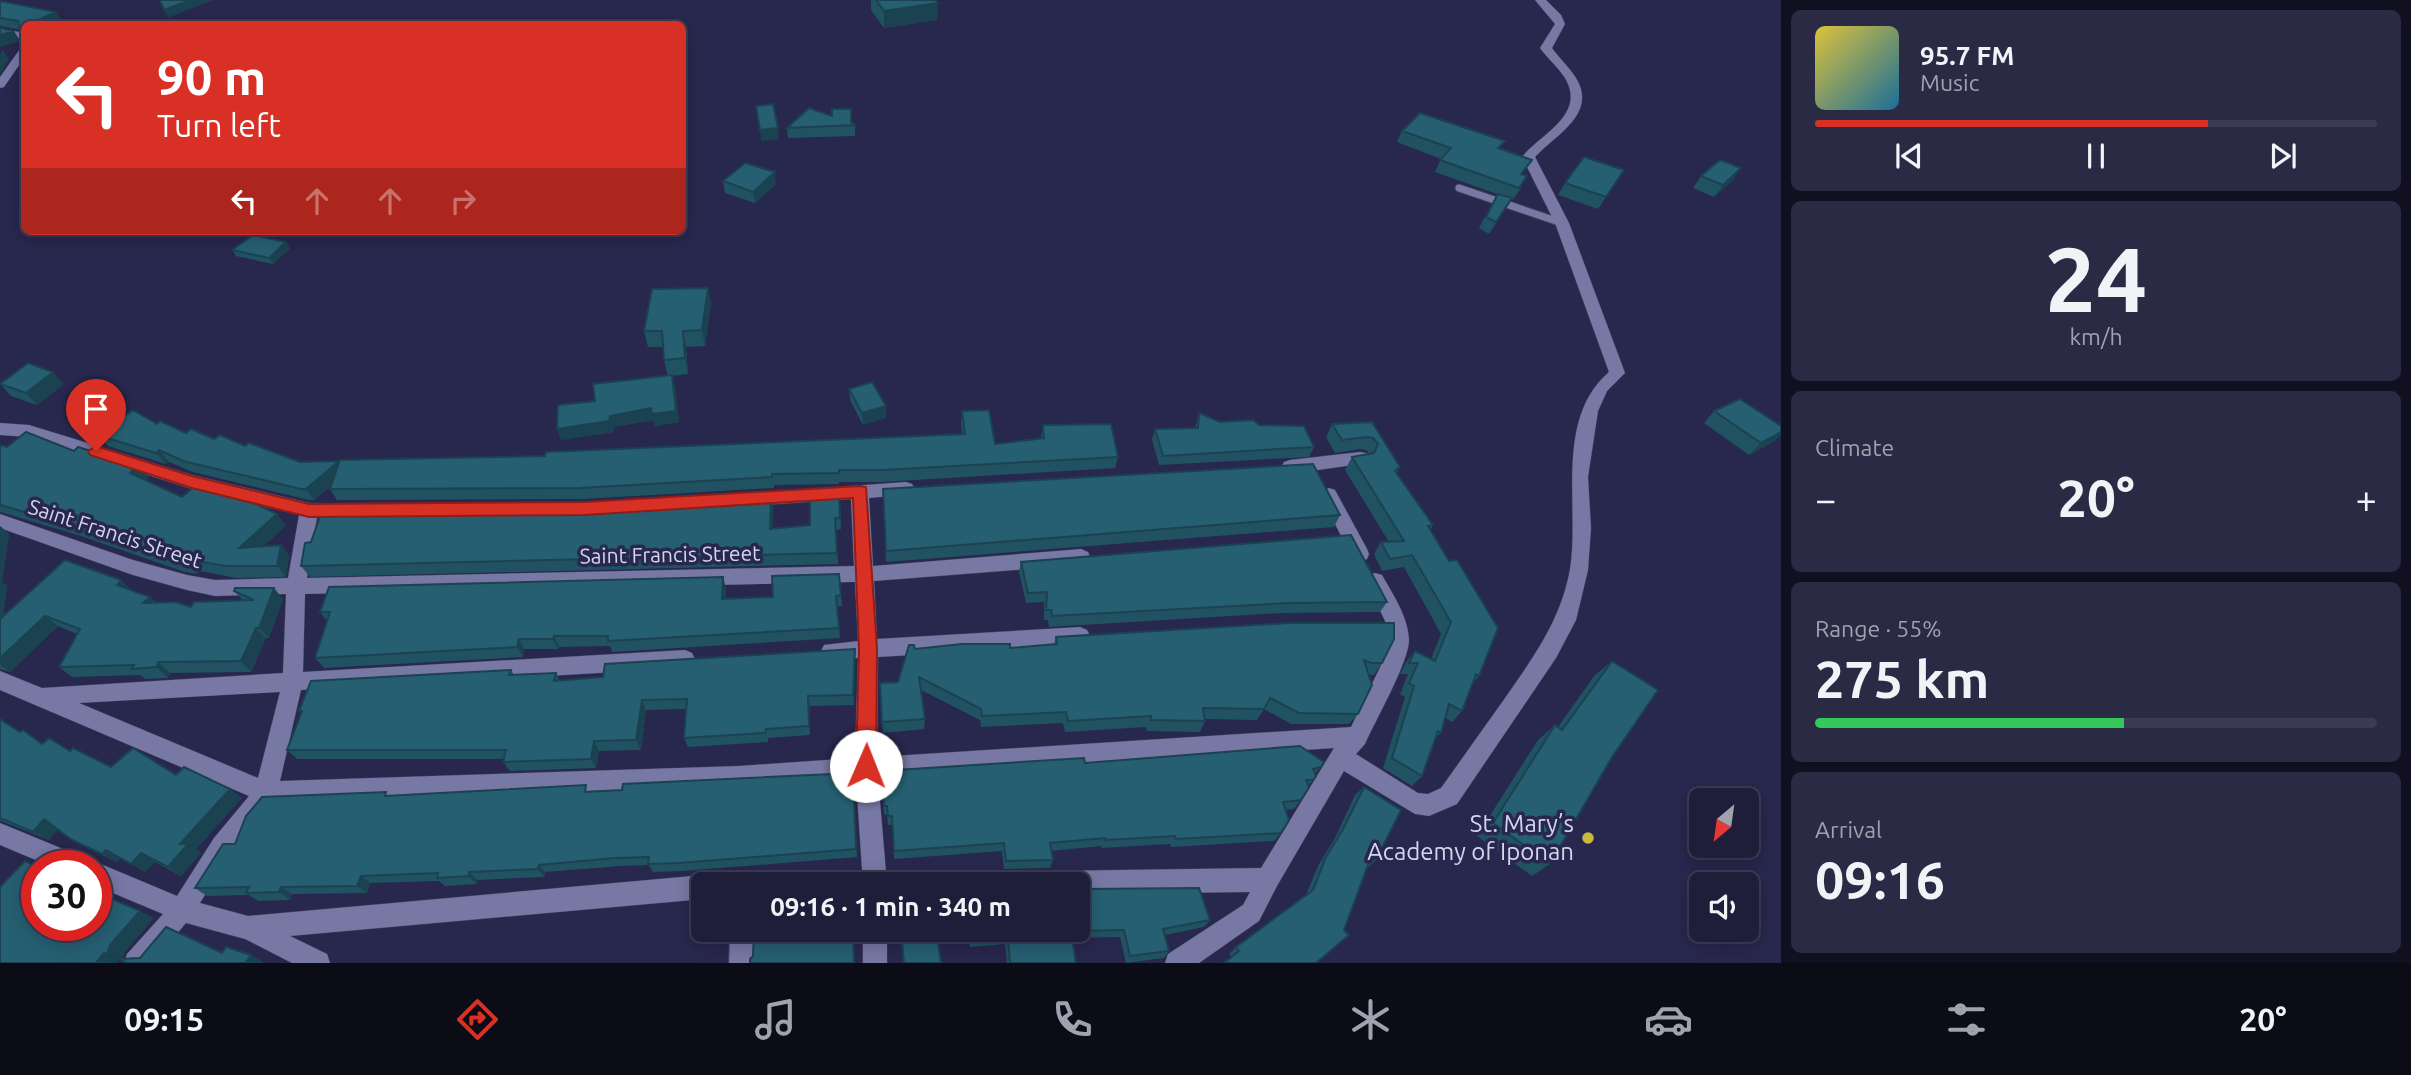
<!DOCTYPE html>
<meta charset="utf-8">
<style>
:root{--surface:#1e1d3a;--page:#2b2a45;--text:#f1f3f6;--muted:#a1a2af;--line:#3c3b54;--accent:#d93025}
body{margin:0;font-family:Ubuntu,sans-serif;background:var(--page);color:var(--text);height:100vh;display:flex;flex-direction:column;font-size:26px;white-space:nowrap}
*{box-sizing:border-box;margin:0}
p{font-size:23px;color:var(--muted)}
.icon{flex:none;width:38px;height:38px;fill:none;stroke:currentColor;stroke-width:2;stroke-linecap:round;stroke-linejoin:round}
.map{position:relative;flex:1;overflow:hidden}
.panel{display:flex;flex-direction:column;gap:10px;padding:10px;background:#101020;width:630px}
.panel>*{flex:none}
.banner{position:absolute;left:21px;top:21px;width:665px;height:214px;border-radius:10px;box-shadow:0 4px 18px #0003,0 0 0 2px var(--line);background:#d93025;color:#fff;overflow:hidden}
.needle{width:46px;rotate:209deg}
.tools{position:absolute;left:1689px;top:788px;display:grid;gap:14px}
.tools a{display:grid;place-items:center;width:70px;height:70px;border-radius:10px;background:var(--surface);box-shadow:0 4px 18px #0003,0 0 0 2px var(--line);font-size:35px}
.speed{position:absolute;left:21px;top:850px;display:flex;gap:14px;font-size:35px;font-weight:700;text-align:center}
.speed>*{display:grid;place-content:center;width:91px;height:91px;border-radius:50%;background:var(--surface);box-shadow:0 4px 18px #0003,0 0 0 2px var(--line);line-height:1}
.speed .limit{border:10px solid #d22;background:#fff;color:#111}
.pin{position:absolute;display:grid;place-items:center;width:60px;height:60px;color:#fff;margin:-72px -30px;border-radius:50% 50% 50% 0;rotate:-45deg;box-shadow:0 0 7px #0007}
.pin .icon{rotate:45deg}
.me{position:absolute;width:77px;margin:-38px;rotate:1deg;stroke-linejoin:round;filter:drop-shadow(0 0 5px #0008)}
.turn{display:flex;align-items:center;gap:24px;height:147px;padding:0 21px;font-size:32px}
.turn .icon{width:91px;height:91px;stroke-width:2.5}
.turn b{display:block;font-size:49px;line-height:60px}
.lanes{display:flex;align-items:center;height:66px;padding:0 21px;background:#0003;justify-content:center;gap:35px;direction:ltr}
.lanes .off{opacity:.35}
.big{font-size:52px;font-weight:600;line-height:1.1}
.panel .widget{flex:1;display:flex;flex-direction:column;justify-content:center;gap:10px;min-width:0;padding:0 24px;border-radius:10px;background:var(--page)}
.panel .dial{align-items:center;gap:0}
.dial b{font-size:91px;line-height:1}
.song{display:flex;align-items:center;gap:21px}
.cover{width:84px;height:84px;border-radius:10px;background:linear-gradient(135deg,hsl(50 70% 55%),hsl(200 70% 35%))}
.played{height:7px;border-radius:4px;background:linear-gradient(90deg,var(--accent) 70%,var(--line) 70%)}
.keys{display:flex;justify-content:space-around;direction:ltr}
.heat{display:flex;justify-content:space-between;align-items:center;font-size:38px;direction:ltr}
.charge{height:10px;border-radius:5px;background:linear-gradient(90deg,#34c759 55%,var(--line) 0)}
.trip{position:absolute;left:691px;top:872px;width:399px;height:70px;border-radius:10px;background:var(--surface);box-shadow:0 4px 18px #0003,0 0 0 2px var(--line);font-weight:600;line-height:70px;text-align:center}
.dock{display:flex;height:112px;justify-content:space-around;align-items:center;background:#0c0c17;color:var(--muted)}
.dock .icon{width:49px;height:49px}
.dock .current{color:var(--accent)}
.dock b{font-size:32px;color:var(--text)}
main{display:flex;flex:1;min-height:0}
.map>svg:first-child{display:block}
</style>
<main>
<div class="map">
<svg width="1781" height="963" viewBox="0 0 1781 963">
<rect width="100%" height="100%" fill="#28274d"/>
<g fill="none" stroke-linecap="round" stroke-linejoin="round">
<g stroke="#413f5e" stroke-width="9">
<path id="service" d="M1459 188 1562 223"/>
</g>
<g stroke="#413f5e" stroke-width="1">
<path id="minor" d="M1535 0H1546L1561 15 1565 24 1552 48C1559 58 1569 67 1576 78 1598 114 1555 135 1535 157L1569 223 1625 373 1607 391 1598 411 1588 477 1591 528 1588 570 1576 620 1556 658 1457 804 1429 816 1415 814 1344 771 1277 886 1259 921 1199 963H1165L1168 954 1243 905 1250 892 1078 894V884H961L965 876 973 872 1261 868 1334 748 878 778 887 884H863L856 779 739 786 271 803 230 854 200 903 248 916 704 875 712 879 714 884H704V899L290 936 327 954 330 963H292L245 939 186 923 152 963H124L127 954 163 914 96 886V866H50L0 845V823L85 858 88 865 96 862 177 896 214 838 249 796 0 690V671L42 688 283 673 286 594 215 596 187 590 133 575 0 528V514L133 560 187 575 215 580 288 578 299 515 192 489 29 437 0 435V423L29 425 192 475 309 503 352 505 355 510 352 515 317 517 307 578 854 566 851 499 749 506 743 504 740 499 743 494 906 482 912 484 915 489 912 494 869 498 873 566 1081 549 1088 552 1090 557 1088 562 1081 565 874 581 877 639 1080 627 1087 630 1090 636 1087 642 1080 645 878 657 877 757 1351 727 1388 651 1386 623 1366 581 1368 575 1375 573 1382 575C1393 595 1408 616 1409 640 1409 662 1375 721 1365 744L1356 754 1418 793 1428 794 1441 788C1462 759 1482 730 1503 701 1532 659 1561 621 1570 569 1580 507 1554 419 1609 372L1555 223 1522 157C1540 134 1587 115 1565 78 1558 67 1548 59 1540 48L1555 24ZM855 582 858 641 824 645 821 651 824 657 831 660 858 658 855 758 739 766 280 781 301 690 685 668 692 665 695 659 692 653 685 650 303 672 305 594ZM280 692 258 778 79 703Z
M0 28 24 33V39L0 34Z
M24 48V58L4 87 0 88V77L20 49Z
M1360 452 1366 453 1369 458 1366 463 1360 464 1290 474 1284 472 1281 467 1284 462 1290 460Z
M1329 488 1335 490 1367 549 1369 554 1367 559 1360 562 1353 559 1320 495 1323 490Z
M741 872H767L775 876 779 884H729L733 876Z
M730 929H754L753 963H729Z
M863 929H887V963H863Z"/>
</g>
<use href="#service" stroke="#7778a4" stroke-width="7"/>
<use href="#minor" fill="#7778a4" fill-rule="evenodd"/>
</g>
<path fill="#215262" d="M871 0H935L938 3 937 20 884 28 871 10Z
M0 1 62 21 55 24H24V35L21 30 0 26Z
M852 122 855 125V136L788 138 787 128Z
M1402 131 1501 149 1523 175 1521 188 1513 200 1512 199 1489 234 1479 228 1497 194 1435 172 1441 159 1397 142Z
M1624 170 1598 209 1558 195 1565 183Z
M1701 176 1733 180 1714 197 1693 188Z
M723 181 776 184 755 203 725 193Z
M290 248 273 264 236 256 232 250Z
M708 288 711 304 705 346 686 347 688 374 672 376 675 387 679 422 655 426 653 420 614 427 613 432 561 440 557 429 668 376 664 360 663 347H648L644 331Z
M0 384H64L37 405 11 396Z
M849 389 886 406V418L863 425 850 400Z
M962 411 995 444 1041 438 1043 425 1118 457 1115 468 882 482H839V484L774 485V488L584 499 337 500 330 489 331 486 314 500H309L193 472 169 462 166 464 108 446 97 435 157 424 186 433 245 446 300 462 545 456 962 434 961 423Z
M1714 411 1775 441 1749 455 1704 423Z
M1199 413 1220 422 1314 447 1309 457 1159 465 1152 439 1155 429 1195 428Z
M1372 422 1400 467 1397 473 1433 525 1430 530 1479 676 1472 684 1462 711 1452 722 1445 718 1441 733 1435 738 1422 776 1412 786 1383 768 1405 697 1400 694 1408 674H1400L1406 662 1415 651 1431 659 1441 634 1404 567 1382 571 1374 554 1381 542H1389L1345 470 1352 457 1369 454 1366 450 1360 449 1335 453 1326 437 1332 424Z
M0 445 149 478 146 480 182 497 238 494 240 496 277 514 286 526 263 546 281 545 289 556 286 577 236 578 200 571 197 574 185 572 78 535 0 512Z
M883 489 1340 515 1334 527 886 562Z
M839 492 841 529 836 530 838 564 310 577 301 566 773 507 772 529 810 525Z
M0 526 9 534 2 582 7 586 3 616 132 591 150 597 156 603 191 607 243 600 234 591 283 599 269 638H266L251 672 170 673 168 678 145 679 140 675 72 677 59 667 77 634 58 626 10 672 0 669Z
M1021 562 1387 602 1380 612 1282 613 1049 627 1048 620H1044V602L1026 603 1019 572Z
M839 574 842 606H837L840 638 612 652 610 646 559 647 558 649H524L523 657 324 668 315 658 327 621 320 612 726 588 725 598 773 597Z
M1289 623 1382 663 1374 675H1369L1358 714 1349 724H1291L1264 709 1257 720 1205 719V721L1200 732 1147 731 1146 727 1065 732 1063 723 981 727 980 720 921 690 925 719 924 729 883 733 880 695 898 682 915 649 1010 648 1054 644 1056 637Z
M855 660 854 705 810 706V735L768 738V742L688 747 684 738 686 709 646 710 641 750 599 751 596 768 510 771 503 762 504 759H297L287 750 301 714 299 711 511 670 514 675 556 673 559 680Z
M1612 661V757L1550 864 1532 876 1477 836 1538 740 1555 725 1558 727 1594 676Z
M0 719 20 732 42 744 70 751 111 767 176 775 230 789 242 798 196 849 201 853 181 876 155 862 145 872 120 858 117 862 87 848 72 840 58 829 49 840 1 821H0Z
M1085 763 1321 767 1315 774 1313 780 1308 786 1301 800 1294 809 1285 810 1281 833 1274 841 1171 847 1170 844 1101 848V846L1051 851 1053 860 1050 868 1004 869 1002 851 894 859 892 825H888L887 814 884 815 881 771Z
M853 773 857 857 683 871 653 872 649 865 620 866 545 872 544 877 477 880 476 884 445 886 439 881 370 883 367 893 292 894 290 900 258 901 249 895 207 896 195 888 235 844 389 796 622 790Z
M1364 787 1376 860 1367 868 1232 957 1229 954 1236 947 1306 895 1318 866 1335 838 1355 795Z
M1082 889 1210 920 1204 927 1165 935 1169 951 1164 958 1126 963 1120 937 1072 938 1076 963H1007L1005 944 970 947 969 941 938 943 941 963H903L900 929H1078Z
M754 929H861L860 937 854 938V963H750L753 956Z"/>
<path fill="#1b4250" d="M190 0H213L168 18 164 10Z
M938 3 937 20 884 28V11Z
M56 12 62 21 55 24H29Z
M24 27V35L20 29Z
M14 31 20 41 0 47V35Z
M3 50 9 59 0 74V54Z
M778 128 779 139 761 141 760 130Z
M1741 168 1733 180 1714 197 1723 185Z
M775 172 776 184 755 203 753 192Z
M1512 198 1505 210 1489 234 1496 222Z
M286 242 290 248 273 264 269 258Z
M708 288 711 304 705 346 702 330Z
M683 331 686 347 688 374 685 358Z
M53 372 64 384 37 405 26 393Z
M672 375 675 387 679 422 655 426 653 420 614 427 613 432 561 440 557 429Z
M886 406V418L863 425 862 413Z
M1781 432V435L1775 441 1749 455 1761 443Z
M159 450 169 462 166 464 156 453Z
M339 461 346 472 314 500 306 489Z
M138 466 149 478 141 484 130 473Z
M771 496 773 507 772 540 770 529Z
M277 514 286 526 248 559 239 548Z
M0 526 9 534 2 582 7 586 0 639Z
M281 545 289 556 286 577 277 566Z
M190 560 200 571 197 574 187 563Z
M723 577 726 588 725 609 722 599Z
M121 580 133 591 117 585Z
M274 588 283 599 269 638 259 628Z
M150 597 161 608 143 603Z
M45 616 58 626 10 672 0 665V658Z
M256 628 266 638 251 672 241 661Z
M554 636 559 647 558 649 553 639Z
M519 639 524 649 523 657 517 647Z
M855 649V660L854 705 853 695Z
M158 662 170 673 168 678 157 667Z
M808 696 810 706V735L809 726Z
M642 700 646 710 641 750 636 740Z
M594 741 599 751 596 768 591 759Z
M230 789 242 798 196 849 201 853 181 876 168 867 180 844Z
M44 819 59 828 49 840 33 832Z
M106 850 120 858 117 862 102 854Z
M141 853 155 862 145 872 131 864Z
M539 865 545 872 544 877 538 869Z
M469 872 477 880 476 884 469 876Z
M361 876 370 883 367 893 357 886Z
M281 887 292 894 290 900 279 892Z
M140 911 154 918 125 952 122 961 107 954 110 945Z
M104 953 119 960 116 963H96Z
M251 955 263 962 262 963H245Z"/>
<path fill="#265f72" stroke="#1b4250" stroke-width="2" d="M160 0H190L164 10Z
M876 0H935L938 3 884 11Z
M0 1 56 12 29 24H24V27L20 29 18 21 0 18Z
M0 28 14 31 0 35Z
M773 104 778 128 760 130 756 106Z
M809 108 832 116V109H851V122L855 125 787 128Z
M1420 113 1505 141 1498 148 1532 160 1521 174 1527 176 1519 188 1440 160 1451 148 1402 131Z
M1584 157 1624 170 1606 197 1565 183Z
M1720 160 1741 168 1723 185 1701 176Z
M745 163 775 172 753 192 723 181Z
M1498 194 1512 198 1496 222 1486 217Z
M253 235 286 242 269 258 232 250Z
M708 288 702 330 683 331 685 358 664 360 662 331H644L652 289Z
M28 363 53 372 26 393 0 384Z
M672 375 676 411 652 414 651 408 610 416 609 421 557 429 558 405 595 401 593 384Z
M872 382 886 406 862 413 849 389Z
M1740 399 1781 426V432L1761 443 1714 411Z
M133 410 157 424 160 421 186 433 191 429 214 439 220 435 245 446 249 443 300 462 339 461 306 489H301L183 461 159 450 156 453 97 435Z
M989 410 995 444 1044 438 1043 425 1111 424 1118 457 882 470H839V473L772 474V477L580 488 330 489 340 460 545 456 546 452 965 434 962 411Z
M1199 413 1220 422 1253 420 1259 425 1304 426 1314 447 1163 456 1155 429 1198 428Z
M1372 422 1400 467 1395 471 1433 525 1428 526 1449 561 1457 560 1498 628 1479 676 1476 674 1462 711 1449 704 1441 733 1438 731 1422 776 1392 758 1414 686 1409 683 1418 663H1409L1415 651 1435 661 1451 622 1412 555 1390 559 1381 542 1404 541 1352 457 1374 453 1378 444 1373 438 1367 437 1342 440 1332 424Z
M26 432 74 451 78 447 138 466 130 473 182 497 197 484 238 494H235L277 514 239 548 281 545 277 566H226L190 560 187 563 174 561 67 524 0 505V445L7 447Z
M1313 464 1340 515 886 551 883 489Z
M839 492 840 518H835L837 553 301 566 305 543 311 542 323 508 580 507 771 496 770 529 810 525V494Z
M1351 535 1387 602 1288 603 1052 616 1051 610H1046L1047 592 1028 593 1021 562Z
M65 560 121 580 117 585 150 597 143 603 176 602 191 607 194 602 254 600 234 591 235 588H274L259 628H256L241 661 158 662 157 667 132 669 134 665 59 667 80 629 45 616 0 658V619Z
M839 574 841 595 836 596 839 628 608 641V636H554L553 639H519L517 647 315 658 330 612H320L329 587 723 577 722 599 773 597 772 576Z
M1289 623H1394V639L1382 663H1371L1364 660 1372 685 1358 714 1299 713 1270 698 1264 709 1203 708 1205 721 1151 720V716L1068 721 1066 712 982 716 981 709 919 677 925 719 882 722 880 683 898 682 909 645H914L915 649 962 644H1010V648L1057 644 1056 637Z
M855 649 853 695 808 696 809 726 766 729 765 733 684 738 687 699 642 700 636 740 594 741 591 759 503 762 506 750H287L302 711H299L311 681 511 670 509 675 556 673 554 681 603 677 605 664Z
M1612 661 1658 690 1612 757 1550 864 1493 823 1555 725 1562 730Z
M0 719 20 732 23 730 42 744 49 738 70 751 73 748 111 767 133 748 176 775 184 767 230 789 180 844H188L168 867 141 853 131 864 106 850 102 854 72 840 44 819 33 832 0 818Z
M1300 746 1324 762 1321 767 1313 769 1316 776 1313 780H1306L1309 787 1301 800 1283 802 1289 820 1281 833 1176 839 1175 836 1105 840V838L1050 843 1053 860 1006 861 1004 843 894 851 892 816H888L887 806H884L881 771 1084 758 1085 763Z
M853 773 856 849 679 863 648 864 649 857 615 858 539 865 538 869 469 872V876L437 878 438 873 361 876 357 886 281 887 279 892 246 893 249 887 195 888 223 844H235L246 816 262 797 386 792 385 796 586 785 585 792 622 790 623 784Z
M1364 787 1401 810 1376 860 1371 857 1344 930 1349 935 1316 963H1224L1239 951 1236 947 1313 890 1326 857 1343 829Z
M25 861 37 867V926H96V892L140 911 110 945 107 954 104 953 96 963H0V887Z
M1009 879H1056L1057 884H1010Z
M1062 884H1079L1082 889 1199 888 1210 920 1163 929 1169 951 1130 956 1124 930 1071 931 1076 963H1010L1008 937 971 940 970 934 937 936 941 963H904L901 929H1078V884Z
M166 927 222 953 226 947 251 955 245 963H127L118 959 140 958Z
M754 929H860V930L853 931 854 963H750V959L753 956Z"/>
<path fill="#d93025" stroke="#8d1f18" stroke-width="2" d="M96 446 192 476 309 504 584 502 860 486 866 487 877 649 876 766 873 773 866 776 859 773 856 766 859 649 853 498 584 515 309 517 192 488 90 455 88 451Z"/>
<circle fill="#c9ba3a" stroke="#28274d" stroke-width="2.5" cx="1588" cy="838" r="7"/>
<g text-anchor="middle" stroke-width="7" stroke-linejoin="round" paint-order="stroke">
<g font-size="21" fill="#d4d5ee" stroke="#28274d">
<text transform="translate(115 534) rotate(18)" y="7">Saint Francis Street</text>
<text transform="translate(670 555) rotate(-1)" y="7">Saint Francis Street</text>
</g>
<g font-size="24" fill="#d4d5ee" stroke="#28274d" text-anchor="end">
<text x="1574" y="832">St. Mary’s<tspan x="1574" dy="28">Academy of Iponan</tspan></text>
</g>
</g>
</svg>
<div class="tools">
<a><svg class="needle" viewBox="-14 -14 28 28"><path d="M0-13l5 13h-10z" fill="#e53935"/><path d="M0 13l5-13h-10z" fill="#a1a2af"/></svg></a>
<a><svg class="icon" aria-label="sound" viewBox="0 0 24 24"><path d="M4 9h4l5-4v14l-5-4H4zM17 9q2 3 0 6"/></svg></a>
</div>
<div class="speed"><div class="limit">30</div></div>
<div class="pin" style="left:96px;top:451px;background:#d93025"><svg class="icon" aria-label="arrive" viewBox="0 0 24 24"><path d="M6 21V4h12l-3 4 3 4H6"/></svg></div>
<svg class="me" style="left:866px;top:766px" viewBox="-20 -20 40 40"><circle r="19" fill="#fff"/><path d="M0-13L10 11 0 6-10 11z" fill="#d93025"/></svg>
<div class="trip">09:16 · 1 min · 340 m</div>
<div class="banner">
<div class="turn"><svg class="icon" aria-label="left" viewBox="0 0 24 24"><path d="M17 20v-9H6M10 6l-5 5 5 5"/></svg><div><b>90 m</b>Turn left</div></div>
<div class="lanes"><svg class="icon" aria-label="left" viewBox="0 0 24 24"><path d="M17 20v-9H6M10 6l-5 5 5 5"/></svg><svg class="icon off" aria-label="ahead" viewBox="0 0 24 24"><path d="M12 20V5M6 11l6-6 6 6"/></svg><svg class="icon off" aria-label="ahead" viewBox="0 0 24 24"><path d="M12 20V5M6 11l6-6 6 6"/></svg><svg class="icon off" aria-label="right" viewBox="0 0 24 24"><path d="M7 20v-9h11M14 6l5 5-5 5"/></svg></div>
</div>
</div>
<section class="panel">
<div class="widget">
<div class="song"><i class="cover"></i><div><b>95.7 FM</b><p>Music</p></div></div>
<div class="played"></div>
<div class="keys"><svg class="icon" aria-label="previous" viewBox="0 0 24 24"><path d="M18 5L8 12l10 7zM5 5v14"/></svg><svg class="icon" aria-label="pause" viewBox="0 0 24 24"><path d="M8 5v14M16 5v14"/></svg><svg class="icon" aria-label="next" viewBox="0 0 24 24"><path d="M6 5l10 7-10 7zM19 5v14"/></svg></div>
</div>
<div class="widget dial"><b>24</b><p>km/h</p></div>
<div class="widget"><p>Climate</p>
<div class="heat"><a>−</a><b class="big">20°</b><a>+</a></div>
</div>
<div class="widget"><p>Range · 55%</p><b class="big">275 km</b><div class="charge"></div></div>
<div class="widget"><p>Arrival</p><b class="big">09:16</b></div>
</section>
</main>
<nav class="dock">
<b>09:15</b>
<svg class="icon current" aria-label="directions" viewBox="0 0 24 24"><path d="M12 3l9 9-9 9-9-9zM9 14v-3h6M13 9l2 2-2 2"/></svg>
<svg class="icon" aria-label="music" viewBox="0 0 24 24"><path d="M9 18V5l10-2v13"/><circle cx="6" cy="18" r="3"/><circle cx="16" cy="16" r="3"/></svg>
<svg class="icon" aria-label="phone" viewBox="0 0 24 24"><path d="M5 4h4l2 5-3 2q2 4 5 5l2-3 5 2v4C11 20 4 13 5 4z"/></svg>
<svg class="icon" aria-label="climate" viewBox="0 0 24 24"><path d="M12 3v18M4 7l16 10M4 17L20 7"/></svg>
<svg class="icon" aria-label="car" viewBox="0 0 24 24"><path d="M5 17H2v-5l4-1 3-4h7l3 4 3 1v5h-3M9 17h6M6 11h13"/><circle cx="7" cy="17" r="2"/><circle cx="17" cy="17" r="2"/></svg>
<svg class="icon" aria-label="filters" viewBox="0 0 24 24"><path d="M4 7h16M4 17h16"/><circle cx="9" cy="7" r="2"/><circle cx="15" cy="17" r="2"/></svg>
<b>20°</b>
</nav>
